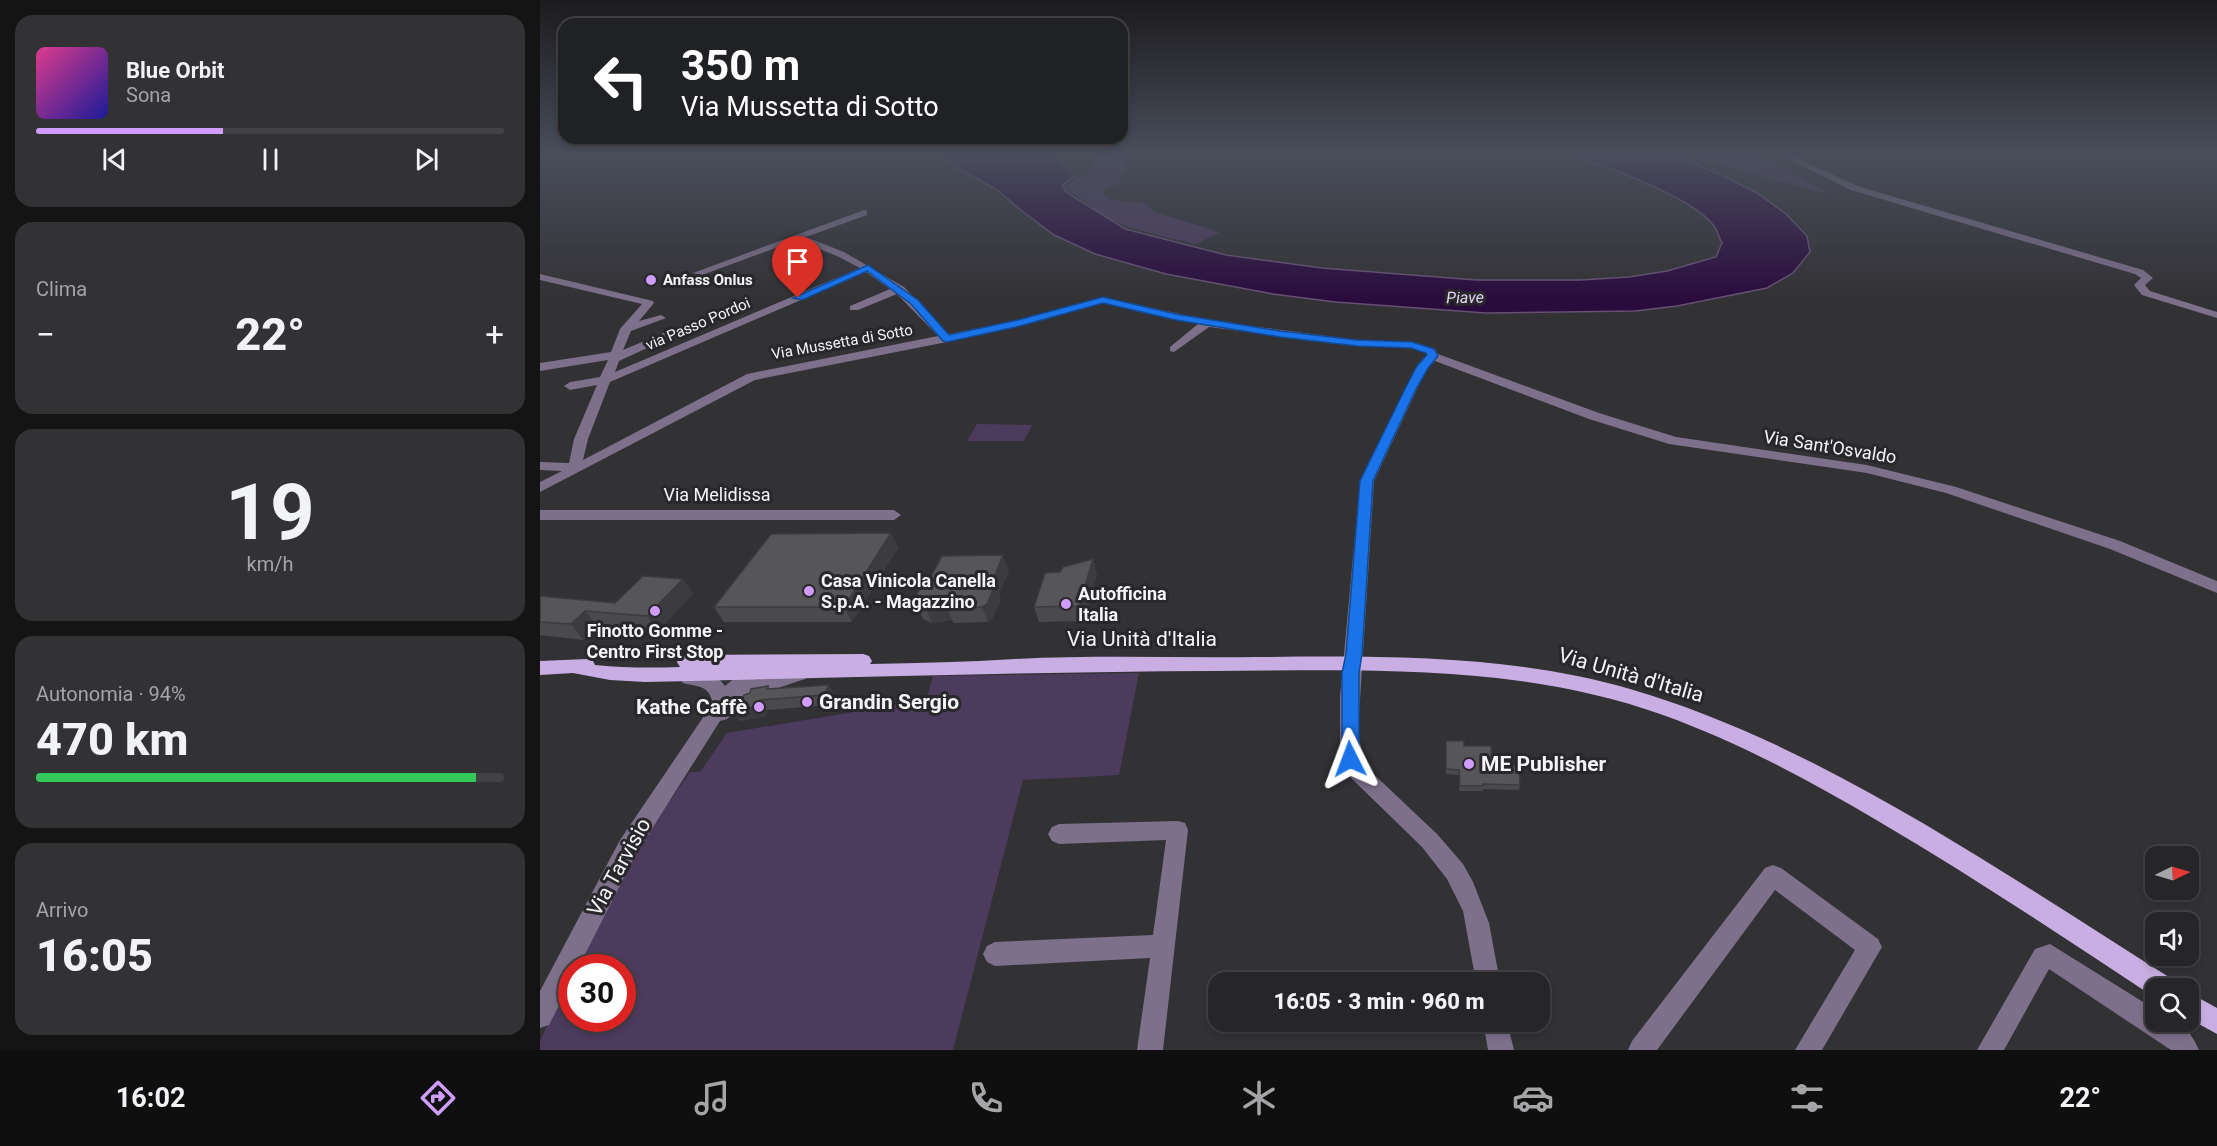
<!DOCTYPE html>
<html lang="it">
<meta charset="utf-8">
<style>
:root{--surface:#262527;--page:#323133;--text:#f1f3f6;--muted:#a4a5a7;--line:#424244;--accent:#d09dfe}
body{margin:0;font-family:Roboto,sans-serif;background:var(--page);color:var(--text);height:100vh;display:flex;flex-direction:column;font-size:22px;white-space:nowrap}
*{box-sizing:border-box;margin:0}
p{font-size:20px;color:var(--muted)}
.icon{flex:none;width:33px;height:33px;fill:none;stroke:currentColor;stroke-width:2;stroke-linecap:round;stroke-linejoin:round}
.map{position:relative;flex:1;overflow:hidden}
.sheet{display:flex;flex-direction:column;gap:15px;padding:15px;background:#151415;width:540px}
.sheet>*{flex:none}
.guide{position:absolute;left:18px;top:18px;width:570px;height:126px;border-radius:18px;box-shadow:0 3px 9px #0003,0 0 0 2px var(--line);background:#202124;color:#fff;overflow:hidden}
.needle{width:39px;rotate:85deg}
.tools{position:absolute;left:1605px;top:846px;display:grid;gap:12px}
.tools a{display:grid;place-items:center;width:54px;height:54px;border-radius:12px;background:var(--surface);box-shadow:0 3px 9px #0003,0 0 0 2px var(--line);font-size:30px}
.speed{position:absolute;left:18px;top:954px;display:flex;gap:12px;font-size:30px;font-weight:700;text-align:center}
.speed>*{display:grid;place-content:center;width:78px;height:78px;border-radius:50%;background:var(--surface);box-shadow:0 3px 9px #0003,0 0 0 2px var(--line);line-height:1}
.speed .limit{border:9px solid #d22;background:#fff;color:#111}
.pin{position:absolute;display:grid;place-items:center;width:51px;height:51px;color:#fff;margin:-62px -26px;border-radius:50% 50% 50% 0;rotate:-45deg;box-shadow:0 0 6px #0007}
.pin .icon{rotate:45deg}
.me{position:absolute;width:66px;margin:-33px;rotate:357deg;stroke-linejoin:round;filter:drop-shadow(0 0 4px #0008)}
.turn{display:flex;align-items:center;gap:21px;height:126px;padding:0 24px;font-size:27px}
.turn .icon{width:78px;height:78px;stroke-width:2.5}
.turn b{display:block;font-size:42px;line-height:51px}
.big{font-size:45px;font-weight:800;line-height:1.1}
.sheet .widget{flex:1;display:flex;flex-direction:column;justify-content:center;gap:9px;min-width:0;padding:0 21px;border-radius:18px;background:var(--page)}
.sheet .dial{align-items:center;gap:0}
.dial b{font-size:78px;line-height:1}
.song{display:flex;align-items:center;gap:18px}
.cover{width:72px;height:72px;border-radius:9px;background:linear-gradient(135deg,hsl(330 70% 55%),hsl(240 70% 35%))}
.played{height:6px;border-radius:3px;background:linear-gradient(90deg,var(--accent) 40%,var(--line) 40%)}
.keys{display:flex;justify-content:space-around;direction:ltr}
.heat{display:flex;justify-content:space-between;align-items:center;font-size:33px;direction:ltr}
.charge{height:9px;border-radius:4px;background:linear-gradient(90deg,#34c759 94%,var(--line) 0)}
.trip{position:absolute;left:668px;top:972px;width:342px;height:60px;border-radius:18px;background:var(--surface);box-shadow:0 3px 9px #0003,0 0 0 2px var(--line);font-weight:800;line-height:60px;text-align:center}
.tabs{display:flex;height:96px;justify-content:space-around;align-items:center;background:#0f0f10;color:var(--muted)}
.tabs .icon{width:42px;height:42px}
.tabs .current{color:var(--accent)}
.tabs b{font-size:27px;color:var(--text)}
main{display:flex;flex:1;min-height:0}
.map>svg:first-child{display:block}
</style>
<main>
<section class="sheet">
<div class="widget">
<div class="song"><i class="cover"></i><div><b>Blue Orbit</b><p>Sona</p></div></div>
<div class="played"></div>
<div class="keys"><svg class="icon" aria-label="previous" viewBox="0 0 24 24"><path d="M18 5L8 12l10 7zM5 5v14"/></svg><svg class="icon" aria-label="pause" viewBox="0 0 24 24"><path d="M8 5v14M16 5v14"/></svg><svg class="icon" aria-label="next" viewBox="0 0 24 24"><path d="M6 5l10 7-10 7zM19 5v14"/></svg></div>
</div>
<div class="widget"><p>Clima</p>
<div class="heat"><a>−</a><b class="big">22°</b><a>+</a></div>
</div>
<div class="widget dial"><b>19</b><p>km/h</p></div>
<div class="widget"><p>Autonomia · 94%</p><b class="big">470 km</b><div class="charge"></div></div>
<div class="widget"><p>Arrivo</p><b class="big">16:05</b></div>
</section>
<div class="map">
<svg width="1677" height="1050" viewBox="0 0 1677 1050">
<rect width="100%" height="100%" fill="#323134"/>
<path fill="#4d3b5e" d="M555 154H584L583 160 586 162 585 170 581 174 580 182 561 191 568 198 577 201 605 203 614 212 680 232 657 244C628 237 596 232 570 219 554 211 542 197 526 189 535 176 559 172 555 154Z
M1138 154H1204L1236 164 1292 195Z
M437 424 492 425 484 441H427Z
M599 673 579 775 483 780 413 1050H0V1041L31 977 32 1018H82V968L36 967 92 860 113 825 150 772H160L187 733 386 700 393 676Z"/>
<path fill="#290b3d" stroke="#665174" stroke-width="1.5" d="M401 154H517C520 165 529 166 534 176L522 186 526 192 585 229 686 255 782 268 936 280H1040L1089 277 1127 271 1176 257 1182 243C1179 238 1178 231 1174 226 1153 197 1063 165 1028 154H1132L1181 175 1217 193 1246 214 1267 236 1270 252 1253 273 1227 288 1137 306 1095 311 946 313 795 302 733 294 626 274 555 254 514 235 478 208 459 191 404 160Z"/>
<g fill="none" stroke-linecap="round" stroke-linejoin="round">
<path fill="#7d708a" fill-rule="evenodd" d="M1238 154H1249L1317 186 1603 270 1613 278 1605 285 1610 291 1677 312V318L1602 295 1594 285 1601 278 1595 274 1311 190Z
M324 210 327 211V215L266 237 304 252 364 287 409 334 479 320 563 297 667 320 817 340 872 342 895 349 898 354 1059 413 1136 437 1327 465 1416 487 1580 541 1677 581V593L1570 549 1406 493 1327 473 1129 444 1049 419 895 361 888 368 877 389 834 481 818 731 824 765 897 834 923 864 933 882 949 923 960 982H936L923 911 907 879 882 847 809 776 802 760 800 747V697L820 481 877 366 887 355 886 353 871 348 817 346 669 327 634 352 630 351V347L658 324 563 303 484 325 407 342 215 380 0 492V482L22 471 0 470V462L29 463 34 439 57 385 30 390 24 386 30 382 60 377 68 360 0 371V363L71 352 80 329 102 304 0 280V274L113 301 114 303 99 321 121 315 126 318 91 331 83 350 159 318H167L168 320 79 361 75 372 320 268 297 256 257 240 162 275 153 273ZM326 272 350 289 310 306V310H318L357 294 398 336 207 374 43 460 48 439 70 382Z
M0 510H354L361 515 354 520H0Z
M219 661 225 663 228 668 217 680 259 667 265 669 268 674 265 679 223 693 187 719 180 721 96 854 38 968H32V980L9 1025 0 1028V991L80 840 162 719 172 700C167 684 156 687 143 683L140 678 143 673C157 668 176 673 185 686L213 663Z
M638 821 645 823 648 830 623 1050H597L610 958 455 966 447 962 443 954 447 946 455 942 613 935 626 840 519 844 512 841 508 834 512 827 519 824Z
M1233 865 1241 868 1338 939 1342 947 1282 1050H1255L1315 950 1235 890 1117 1050H1088L1092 1041 1225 868Z
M1510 944 1616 1010V1022C1640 1022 1649 1027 1659 1050H1631L1509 969 1464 1050H1437L1495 949Z
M943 1022H967L974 1050H948Z"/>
<path fill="#c8aee2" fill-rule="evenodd" d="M323 654 329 656 332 661 330 664C379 663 427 662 475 659 556 655 637 658 718 657 842 656 969 654 1090 689 1280 744 1464 874 1632 979L1635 988H1616L1614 997C1523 937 1432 876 1338 821 1269 780 1198 742 1123 715 978 663 824 670 672 671 483 672 294 678 105 682L70 680 33 673 0 675V661L47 659 53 661 55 665C84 668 112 668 140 667L137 662 140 657 146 655Z
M1648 992 1677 1008V1034L1648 1018Z"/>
</g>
<path fill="#4a494c" d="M351 533 358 548 312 622H184L174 607Z
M469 570 459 594 461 600 452 619 448 622 414 623 412 620 392 623 383 619 376 603Z
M520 572 557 573 544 621 499 622 494 607Z
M143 579 153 594 118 631 57 626 43 640 0 635V596L75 603Z
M228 686 230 689 295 695 290 705 227 710 226 716 200 721 202 700Z
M906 741 924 746 980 785 979 790 943 789V791H919V775L906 774Z"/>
<path fill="#3c3c3e" d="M351 533 358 548 312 622 304 607Z
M463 555 469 570 459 594 461 600 452 619 448 622 442 607Z
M553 559 557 573 544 621 539 606Z
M143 579 153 594 118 631 107 616Z
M409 604 407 608 412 620 392 623 386 608Z
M45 611 57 626 43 640 31 624Z
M289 685 295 695 290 705 284 695Z
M220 700 227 710 226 716 200 721 192 711Z"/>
<path fill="#565558" stroke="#3c3c3e" stroke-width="1.5" d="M351 533 304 607H174L231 534Z
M463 555 451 585H455L447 604 442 607 407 608 409 604 386 608 376 603 375 599 381 586H386L402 556Z
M553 559 539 606 494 607 505 573 520 572 523 567Z
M103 576 143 579 107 616 45 611 31 624 0 622V596L75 603Z
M289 685 284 695 220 700 219 706 192 711 195 701 202 700 204 695 210 693 211 689 228 686 227 689Z
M906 741H924V746H951L952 765 979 766 980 785 943 784V786H920L919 770 906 769Z"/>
<linearGradient id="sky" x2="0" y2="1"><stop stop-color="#1c1b1d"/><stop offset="0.51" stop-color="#494e5c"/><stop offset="1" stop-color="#494e5c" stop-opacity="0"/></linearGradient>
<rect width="1677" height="301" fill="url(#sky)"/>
<path fill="#1a73e8" stroke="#114b97" stroke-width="1.5" d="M328 265 378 300 409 335 478 320 563 297 636 314 740 331 817 340 872 342 894 349 898 356 888 368 876 389 833 481 822 654 819 673V759L817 764 810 766 804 764 802 759V673L806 654 820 481 865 389 877 366 887 355 886 353 871 348 817 346 740 337 636 320 563 303 480 326 407 342 403 341 371 304 327 271 262 300 253 298Z"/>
<g fill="#d09dfe" stroke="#28272a" stroke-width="2">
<circle cx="111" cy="280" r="6"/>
<circle cx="269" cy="591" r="6"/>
<circle cx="526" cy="604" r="6"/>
<circle cx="115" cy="611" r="6"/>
<circle cx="267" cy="702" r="6"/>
<circle cx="219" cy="707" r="6"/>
<circle cx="929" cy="764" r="6"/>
</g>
<g text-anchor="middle" stroke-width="6" stroke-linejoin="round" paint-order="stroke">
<g font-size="15" font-weight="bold" fill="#f5f4f6" stroke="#28272a" text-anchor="start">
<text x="123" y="285">Anfass Onlus</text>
</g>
<g font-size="15" fill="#f5f4f6" stroke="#28272a">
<text transform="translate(158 324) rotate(-23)" y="5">via Passo Pordoi</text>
<text transform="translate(302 342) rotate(-10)" y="5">Via Mussetta di Sotto</text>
</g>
<g font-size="16" font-style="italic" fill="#e5d4f6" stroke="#28272a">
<text transform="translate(925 297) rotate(-1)" y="6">Piave</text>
</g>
<g font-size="18" fill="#f5f4f6" stroke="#28272a">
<text transform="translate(1290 447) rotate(9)" y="6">Via Sant'Osvaldo</text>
<text x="177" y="501">Via Melidissa</text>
</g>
<g font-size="18" font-weight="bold" fill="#f5f4f6" stroke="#28272a" text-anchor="start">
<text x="281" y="587">Casa Vinicola Canella<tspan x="281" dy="21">S.p.A. - Magazzino</tspan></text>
<text x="538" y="600">Autofficina<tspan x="538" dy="21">Italia</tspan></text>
<text x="115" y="637" text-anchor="middle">Finotto Gomme -<tspan x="115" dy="21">Centro First Stop</tspan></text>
</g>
<g font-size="21" fill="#f5f4f6" stroke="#28272a">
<text x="602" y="646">Via Unità d'Italia</text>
<text transform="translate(1091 675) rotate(16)" y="7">Via Unità d'Italia</text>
<text transform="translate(79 867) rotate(-61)" y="7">Via Tarvisio</text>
</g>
<g font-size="21" font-weight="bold" fill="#f5f4f6" stroke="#28272a" text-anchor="start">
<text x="279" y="709">Grandin Sergio</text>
<text x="207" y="714" text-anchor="end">Kathe Caffè</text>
<text x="941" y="771">ME Publisher</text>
</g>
</g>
</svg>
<div class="tools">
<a><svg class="needle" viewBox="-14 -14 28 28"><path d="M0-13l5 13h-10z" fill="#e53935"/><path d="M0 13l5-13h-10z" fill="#a4a5a7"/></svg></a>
<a><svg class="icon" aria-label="sound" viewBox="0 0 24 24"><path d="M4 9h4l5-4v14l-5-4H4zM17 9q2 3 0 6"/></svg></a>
<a><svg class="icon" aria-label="search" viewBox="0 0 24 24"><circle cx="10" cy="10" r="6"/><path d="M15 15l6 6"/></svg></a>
</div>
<div class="speed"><div class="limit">30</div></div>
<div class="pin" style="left:258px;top:298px;background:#d93025"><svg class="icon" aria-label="arrive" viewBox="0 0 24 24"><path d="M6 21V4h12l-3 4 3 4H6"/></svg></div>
<svg class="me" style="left:810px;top:759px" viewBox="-20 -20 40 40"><path d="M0-17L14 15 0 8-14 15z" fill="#1a73e8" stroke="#fff" stroke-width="4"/></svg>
<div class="trip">16:05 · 3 min · 960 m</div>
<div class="guide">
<div class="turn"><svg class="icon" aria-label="left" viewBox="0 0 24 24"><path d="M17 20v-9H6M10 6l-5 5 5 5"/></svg><div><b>350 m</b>Via Mussetta di Sotto</div></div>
</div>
</div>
</main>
<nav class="tabs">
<b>16:02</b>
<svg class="icon current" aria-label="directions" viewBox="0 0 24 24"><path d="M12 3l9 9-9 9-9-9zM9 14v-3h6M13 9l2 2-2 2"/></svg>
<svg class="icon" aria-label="music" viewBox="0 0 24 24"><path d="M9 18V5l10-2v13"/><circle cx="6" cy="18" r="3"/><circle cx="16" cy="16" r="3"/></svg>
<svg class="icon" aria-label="phone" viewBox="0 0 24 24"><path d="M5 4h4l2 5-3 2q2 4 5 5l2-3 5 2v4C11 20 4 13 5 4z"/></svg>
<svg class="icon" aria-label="climate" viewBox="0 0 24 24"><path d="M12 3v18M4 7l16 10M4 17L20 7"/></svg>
<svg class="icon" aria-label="car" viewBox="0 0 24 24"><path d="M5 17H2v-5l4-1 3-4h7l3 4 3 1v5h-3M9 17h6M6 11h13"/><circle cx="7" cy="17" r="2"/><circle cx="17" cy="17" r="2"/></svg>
<svg class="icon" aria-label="filters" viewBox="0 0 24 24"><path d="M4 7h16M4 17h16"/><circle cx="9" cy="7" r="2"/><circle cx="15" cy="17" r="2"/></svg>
<b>22°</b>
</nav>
